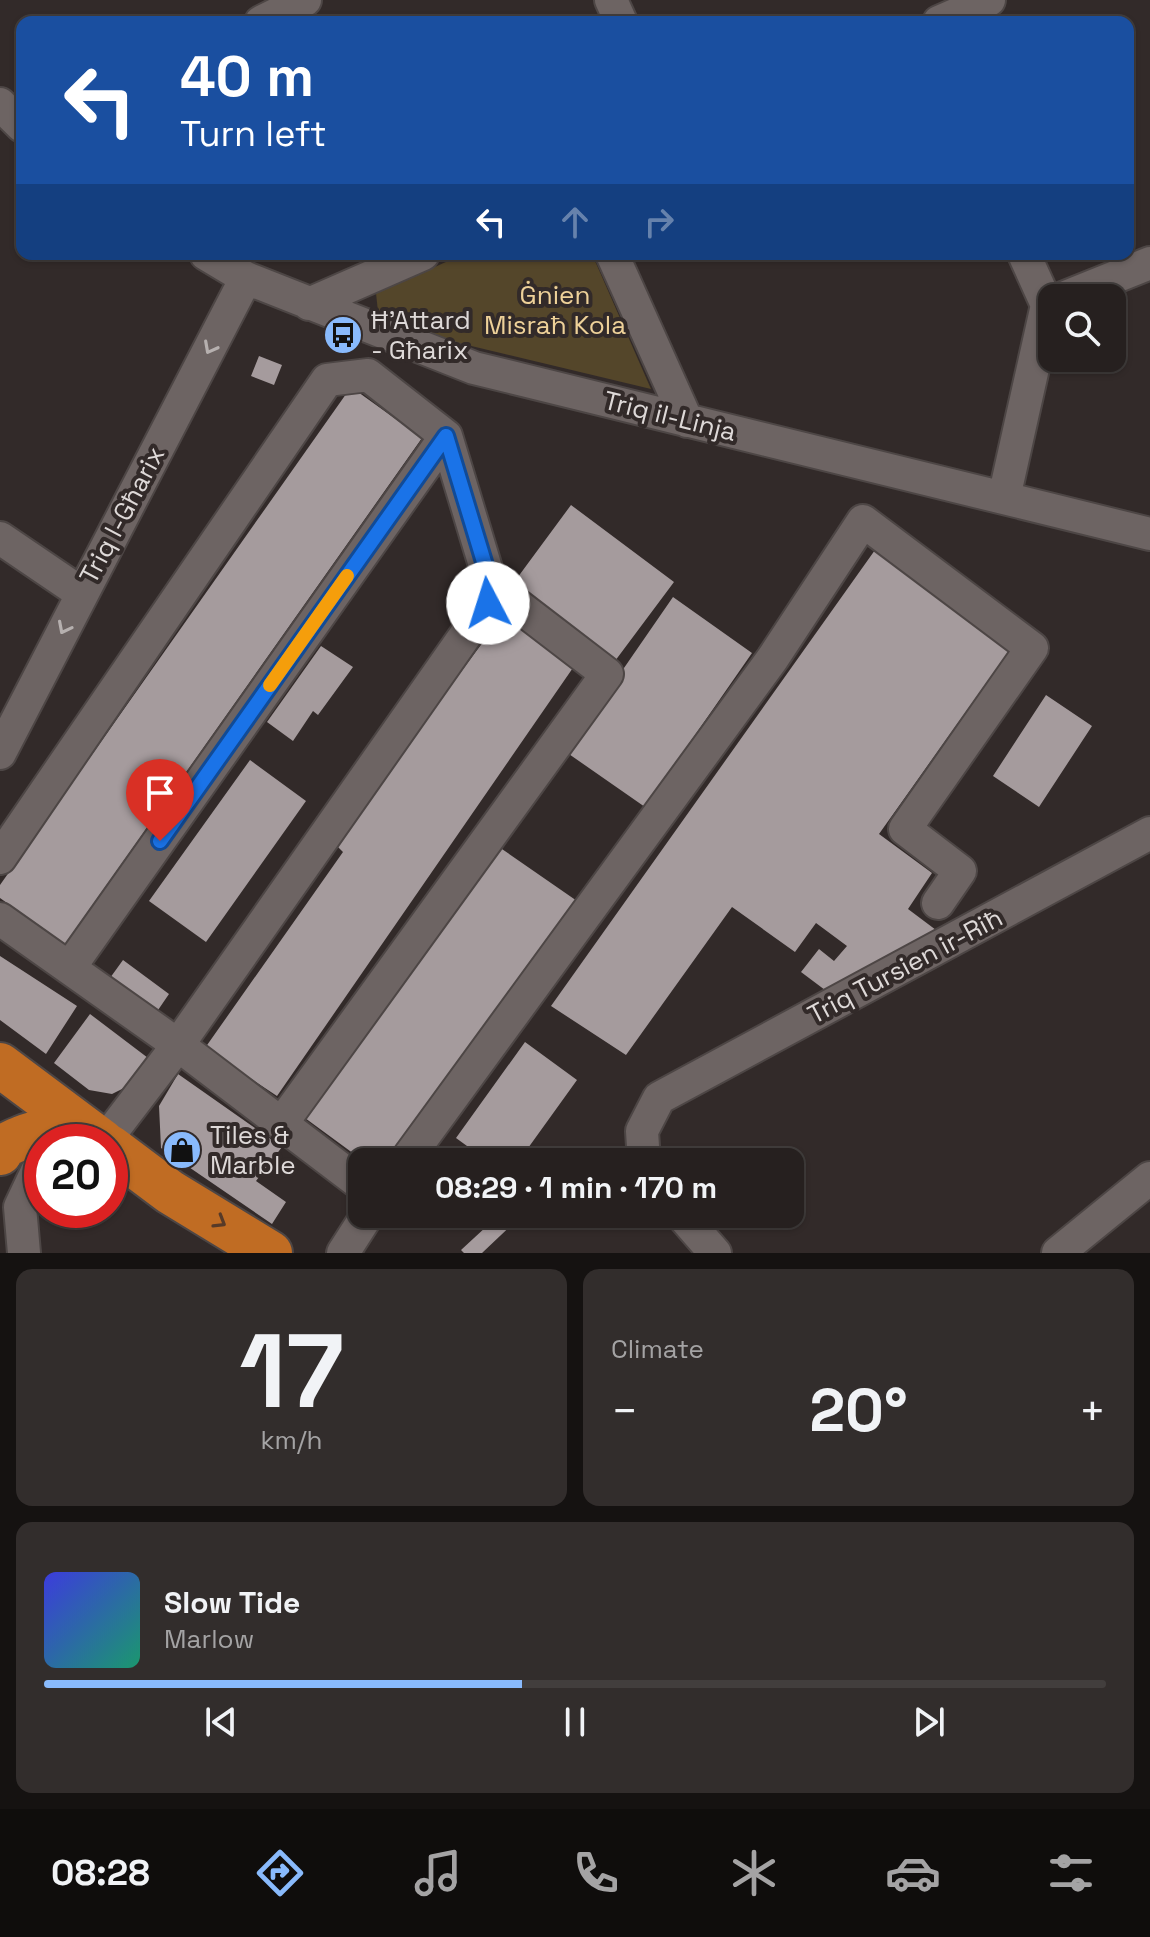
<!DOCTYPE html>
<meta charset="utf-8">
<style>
:root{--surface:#26201f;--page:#322d2c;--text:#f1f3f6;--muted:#a4a3a4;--line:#423e3d;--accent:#89bafc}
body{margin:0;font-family:"Space Grotesk",sans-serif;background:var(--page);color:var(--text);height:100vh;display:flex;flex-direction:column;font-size:30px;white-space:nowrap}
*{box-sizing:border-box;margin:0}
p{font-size:26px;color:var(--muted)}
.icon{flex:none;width:44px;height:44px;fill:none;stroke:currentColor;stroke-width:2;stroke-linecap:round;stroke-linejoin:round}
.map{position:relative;height:1253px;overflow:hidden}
.side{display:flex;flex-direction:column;gap:16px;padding:16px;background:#151211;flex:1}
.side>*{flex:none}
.hud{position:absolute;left:16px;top:16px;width:1118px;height:244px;border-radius:16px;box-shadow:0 2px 6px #0004,0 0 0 2px var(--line);background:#1a4fa0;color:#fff;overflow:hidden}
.buttons{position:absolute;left:1038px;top:284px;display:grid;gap:16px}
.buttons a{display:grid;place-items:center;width:88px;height:88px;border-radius:16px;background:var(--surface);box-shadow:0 2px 6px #0004,0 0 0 2px var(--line);font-size:40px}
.speed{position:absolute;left:24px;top:1124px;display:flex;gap:16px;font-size:40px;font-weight:700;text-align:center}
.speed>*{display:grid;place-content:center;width:104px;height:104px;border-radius:50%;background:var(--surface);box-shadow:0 2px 6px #0004,0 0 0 2px var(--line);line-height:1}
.speed .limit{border:12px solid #d22;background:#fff;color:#111}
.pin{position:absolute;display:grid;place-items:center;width:68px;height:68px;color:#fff;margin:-82px -34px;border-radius:50% 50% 50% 0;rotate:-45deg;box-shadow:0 0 8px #0007}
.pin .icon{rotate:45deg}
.me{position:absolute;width:88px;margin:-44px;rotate:355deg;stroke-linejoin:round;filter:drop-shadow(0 0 6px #0008)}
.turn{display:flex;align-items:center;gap:28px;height:168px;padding:0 32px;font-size:36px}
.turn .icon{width:104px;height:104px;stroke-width:2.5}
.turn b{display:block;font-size:56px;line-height:68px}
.lanes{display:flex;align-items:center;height:76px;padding:0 32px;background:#0003;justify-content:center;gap:40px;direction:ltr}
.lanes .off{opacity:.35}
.big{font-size:60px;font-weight:800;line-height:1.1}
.side .widget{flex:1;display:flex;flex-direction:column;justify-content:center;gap:12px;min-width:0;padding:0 28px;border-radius:16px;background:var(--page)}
.side .dial{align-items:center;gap:0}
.dial b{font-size:104px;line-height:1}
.song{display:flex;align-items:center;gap:24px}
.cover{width:96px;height:96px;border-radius:12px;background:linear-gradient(135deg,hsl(240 70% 55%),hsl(160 70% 35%))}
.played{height:8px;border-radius:4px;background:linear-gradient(90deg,var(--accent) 45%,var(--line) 45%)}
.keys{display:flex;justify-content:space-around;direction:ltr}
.heat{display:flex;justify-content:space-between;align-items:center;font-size:44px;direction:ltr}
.side .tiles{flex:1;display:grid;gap:16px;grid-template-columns:1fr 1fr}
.widget:last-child{grid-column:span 2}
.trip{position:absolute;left:348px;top:1148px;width:456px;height:80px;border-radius:16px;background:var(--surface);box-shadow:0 2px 6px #0004,0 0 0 2px var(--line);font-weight:800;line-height:80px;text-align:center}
.dock{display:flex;height:128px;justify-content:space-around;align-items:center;background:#0f0d0c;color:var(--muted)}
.dock .icon{width:56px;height:56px}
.dock .on{color:var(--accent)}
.dock b{font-size:36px;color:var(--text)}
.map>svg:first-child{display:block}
</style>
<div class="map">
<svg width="1150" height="1253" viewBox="0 0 1150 1253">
<rect width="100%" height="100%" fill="#322a29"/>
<path fill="#54462a" d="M464 254H592L651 389 442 339 378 312 376 293Z"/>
<path fill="#a59b9d" d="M259 356 282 365 274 385 251 376Z
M351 387 422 438 65 944 0 898V885Z
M571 505 674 582 615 661 512 585Z
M875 550 1012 647 879 834 932 873 908 909 936 930 825 990 801 972 819 949 834 961 847 946 816 923 795 952 732 907 626 1055 551 1006Z
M673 597 752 653 645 807 566 752Z
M506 611 577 662 277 1096 205 1048 343 852 334 843Z
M321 646 353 667 318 715 313 711 293 741 267 722Z
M1046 695 1092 726 1039 807 993 776Z
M250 760 306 801 206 942 149 901Z
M499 847 577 901 392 1162H365L305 1118Z
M0 956 77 1006 46 1054 0 1020Z
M123 960 169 994 156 1013 110 978Z
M90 1014 152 1061 130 1085 112 1094 89 1090 54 1063Z
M525 1042 577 1080 518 1162H489L456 1138Z
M178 1074 282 1147 256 1181 286 1202 272 1224 161 1148 159 1106Z
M500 1214H515L519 1218 482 1253H464L461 1250Z"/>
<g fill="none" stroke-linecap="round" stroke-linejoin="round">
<g stroke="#4d4645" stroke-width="36">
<path id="minor" d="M611 0 621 22
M261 22 305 0
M939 22 989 0
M0 104 22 126
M206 254 246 278 474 368 1150 534
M612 254 687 421
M1063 298 1150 263
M309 304 423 254
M1004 498 1047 305 1024 254
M0 538 81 593
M0 753 246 278
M0 858 327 380 368 375 446 436 70 967
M0 919 178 1045 362 1185
M282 1123 607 674 491 585
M108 1142 117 1125 178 1045 488 603 491 585 446 436
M405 1162 773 658 863 521 1032 648 905 829 960 871 938 903
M644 1162 642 1131 659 1098 1150 833
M681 1214 715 1253
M24 1253 20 1207 37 1171 42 1168
M343 1253 368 1214
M1058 1253 1150 1178"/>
</g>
<g stroke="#4d4645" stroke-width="48">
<path id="highway" d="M0 1065 103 1142
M110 1147 170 1192 270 1253
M0 1153 2 1147C32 1132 46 1126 77 1142"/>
</g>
<use href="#minor" stroke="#6d6463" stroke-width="32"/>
<use href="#highway" stroke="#c06c23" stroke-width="44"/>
</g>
<defs><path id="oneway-chevron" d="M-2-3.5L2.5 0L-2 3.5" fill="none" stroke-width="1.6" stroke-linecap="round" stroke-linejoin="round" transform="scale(2)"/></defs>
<g stroke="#b6b0af">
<use href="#oneway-chevron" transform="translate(210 348) rotate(118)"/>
<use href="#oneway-chevron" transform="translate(64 628) rotate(117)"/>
</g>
<use stroke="#563a28" href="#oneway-chevron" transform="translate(220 1222) rotate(31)"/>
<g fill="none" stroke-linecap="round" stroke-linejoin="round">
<g stroke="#114b97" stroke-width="20">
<path id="route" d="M160 841 446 436 491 585 488 603"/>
</g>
<use href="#route" stroke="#1a73e8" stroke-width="14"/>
<path stroke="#f59e0b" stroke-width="14" d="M270 685 347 576"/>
</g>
<defs>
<g id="bus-disc" transform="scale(2)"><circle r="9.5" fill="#89bafc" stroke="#322a29"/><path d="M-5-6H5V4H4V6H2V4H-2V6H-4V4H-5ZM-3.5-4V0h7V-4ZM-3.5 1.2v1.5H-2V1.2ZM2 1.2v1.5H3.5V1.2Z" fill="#111"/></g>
<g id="shop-disc" transform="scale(2)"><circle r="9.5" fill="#89bafc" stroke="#322a29"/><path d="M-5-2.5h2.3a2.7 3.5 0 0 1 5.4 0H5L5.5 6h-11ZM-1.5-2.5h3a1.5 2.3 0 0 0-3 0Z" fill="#111"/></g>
</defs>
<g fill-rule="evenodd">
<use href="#bus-disc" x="343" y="335"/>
<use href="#shop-disc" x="182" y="1150"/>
</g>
<g text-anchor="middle" stroke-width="8" stroke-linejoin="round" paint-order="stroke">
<g font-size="26" fill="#eed199" stroke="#322a29">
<text x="555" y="304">Ġnien<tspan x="555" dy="30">Misraħ Kola</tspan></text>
</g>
<g font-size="26" fill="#ded9d8" stroke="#322a29" text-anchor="start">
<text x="371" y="329">Ħ'Attard<tspan x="371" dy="30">- Għarix</tspan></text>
<text x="210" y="1144">Tiles &amp;<tspan x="210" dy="30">Marble</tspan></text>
</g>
<g font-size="26" fill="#ded9d8" stroke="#322a29">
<text transform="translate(670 416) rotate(14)" y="9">Triq il-Linja</text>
<text transform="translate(122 515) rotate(-62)" y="9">Triq l-Għarix</text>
<text transform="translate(905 966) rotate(-28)" y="9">Triq Tursien ir-Riħ</text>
</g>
</g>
</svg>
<div class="buttons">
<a><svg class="icon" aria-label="search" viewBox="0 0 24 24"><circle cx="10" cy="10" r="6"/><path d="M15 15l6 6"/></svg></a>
</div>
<div class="speed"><div class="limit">20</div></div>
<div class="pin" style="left:160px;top:841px;background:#d93025"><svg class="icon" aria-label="arrive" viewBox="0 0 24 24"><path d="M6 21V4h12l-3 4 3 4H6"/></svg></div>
<svg class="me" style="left:488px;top:603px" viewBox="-20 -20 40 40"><circle r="19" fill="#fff"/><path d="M0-13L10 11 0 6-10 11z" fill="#1a73e8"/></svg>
<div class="trip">08:29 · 1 min · 170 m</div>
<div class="hud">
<div class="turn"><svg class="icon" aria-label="left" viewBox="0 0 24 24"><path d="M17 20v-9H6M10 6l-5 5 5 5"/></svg><div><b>40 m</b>Turn left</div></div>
<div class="lanes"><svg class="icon" aria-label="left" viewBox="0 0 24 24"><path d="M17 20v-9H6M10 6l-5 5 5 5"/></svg><svg class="icon off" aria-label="ahead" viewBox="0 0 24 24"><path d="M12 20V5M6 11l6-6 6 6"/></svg><svg class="icon off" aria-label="right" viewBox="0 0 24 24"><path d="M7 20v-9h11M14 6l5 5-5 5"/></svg></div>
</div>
</div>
<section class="side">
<div class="tiles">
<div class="widget dial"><b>17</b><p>km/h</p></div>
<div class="widget"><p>Climate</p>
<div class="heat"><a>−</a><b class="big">20°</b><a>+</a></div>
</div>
<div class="widget">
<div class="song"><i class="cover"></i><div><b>Slow Tide</b><p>Marlow</p></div></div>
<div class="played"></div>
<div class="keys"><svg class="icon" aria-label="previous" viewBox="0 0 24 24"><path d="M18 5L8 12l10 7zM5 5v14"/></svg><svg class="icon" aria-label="pause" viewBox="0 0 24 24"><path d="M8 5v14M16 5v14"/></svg><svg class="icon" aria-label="next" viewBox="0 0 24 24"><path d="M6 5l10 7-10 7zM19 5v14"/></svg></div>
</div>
</div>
</section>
<nav class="dock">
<b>08:28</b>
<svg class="icon on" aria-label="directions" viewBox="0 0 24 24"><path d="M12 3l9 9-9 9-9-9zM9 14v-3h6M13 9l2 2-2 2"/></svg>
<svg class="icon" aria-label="music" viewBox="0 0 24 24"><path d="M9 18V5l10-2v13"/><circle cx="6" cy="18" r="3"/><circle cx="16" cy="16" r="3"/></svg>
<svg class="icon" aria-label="phone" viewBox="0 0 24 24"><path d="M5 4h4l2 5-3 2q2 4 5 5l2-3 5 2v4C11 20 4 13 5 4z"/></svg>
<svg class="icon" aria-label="climate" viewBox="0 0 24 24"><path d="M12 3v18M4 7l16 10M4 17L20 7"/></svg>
<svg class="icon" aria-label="car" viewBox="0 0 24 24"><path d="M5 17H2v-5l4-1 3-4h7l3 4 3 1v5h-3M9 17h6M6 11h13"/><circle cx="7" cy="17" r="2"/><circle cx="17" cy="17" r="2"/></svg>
<svg class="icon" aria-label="filters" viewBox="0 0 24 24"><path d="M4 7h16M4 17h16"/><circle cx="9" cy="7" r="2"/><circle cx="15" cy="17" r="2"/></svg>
</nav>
